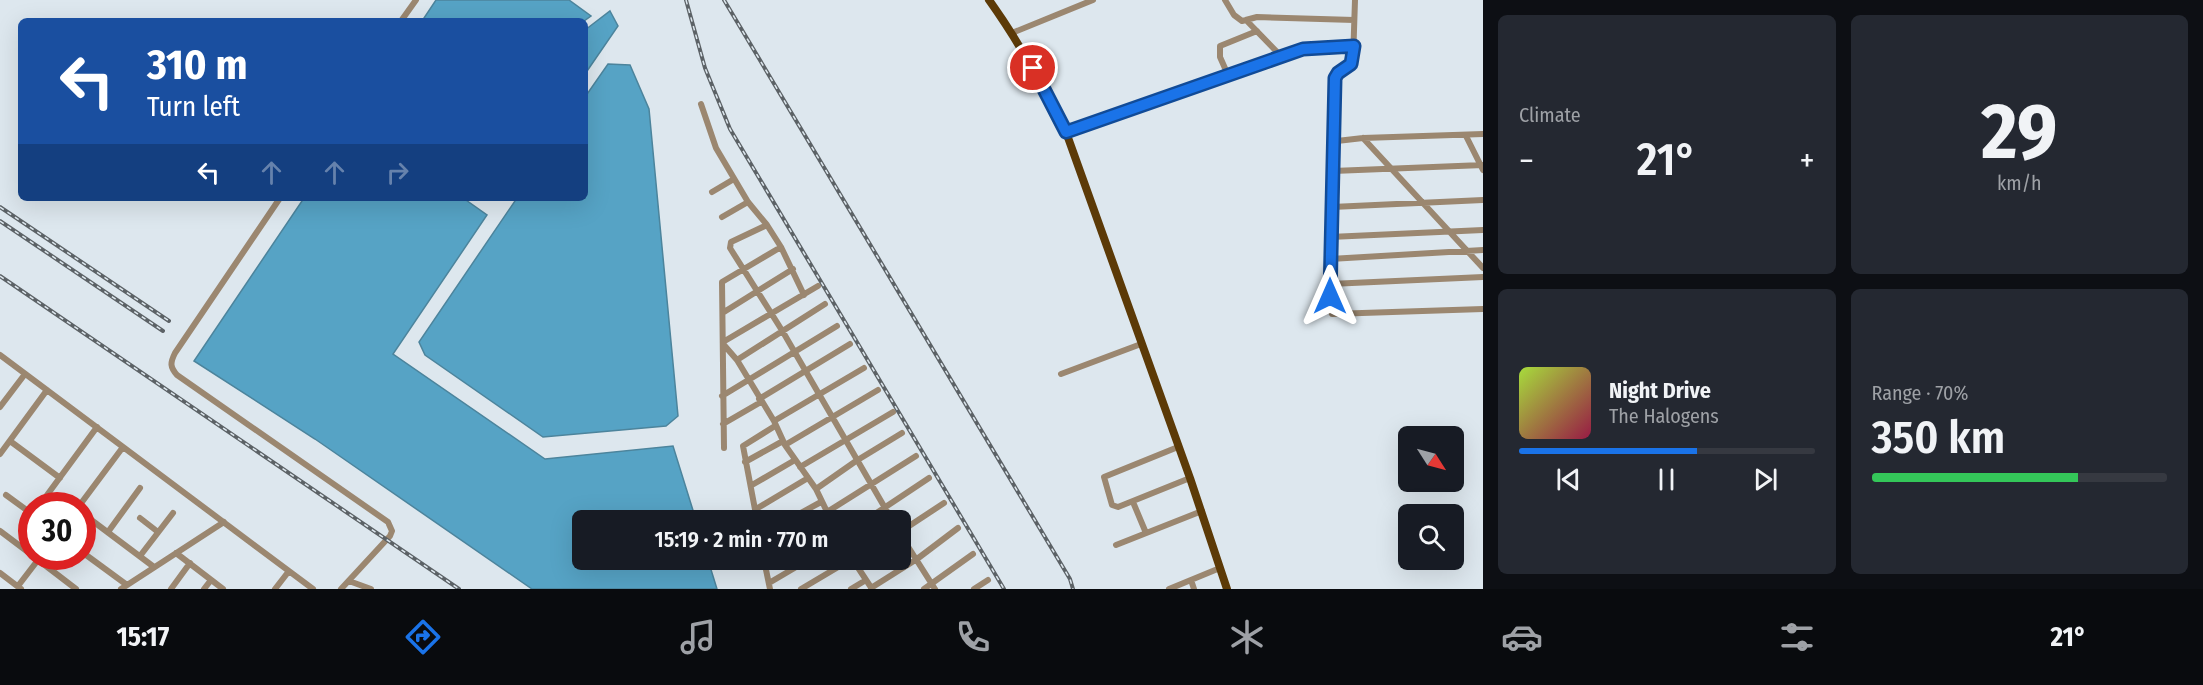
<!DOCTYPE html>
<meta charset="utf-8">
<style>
:root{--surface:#171b24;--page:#242831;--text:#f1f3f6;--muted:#9ea1a6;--line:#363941;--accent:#1a73e8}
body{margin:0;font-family:"Fira Sans Condensed",sans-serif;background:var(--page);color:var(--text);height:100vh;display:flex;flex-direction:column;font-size:22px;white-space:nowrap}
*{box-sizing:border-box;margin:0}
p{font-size:20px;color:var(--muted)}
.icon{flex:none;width:33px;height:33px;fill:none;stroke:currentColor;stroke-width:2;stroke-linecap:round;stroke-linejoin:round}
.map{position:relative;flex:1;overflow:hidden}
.sheet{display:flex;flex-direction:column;gap:15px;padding:15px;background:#0d0f14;width:720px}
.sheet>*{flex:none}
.hud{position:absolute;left:18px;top:18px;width:570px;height:183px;border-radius:9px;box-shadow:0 6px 24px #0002;background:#1a4fa0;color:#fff;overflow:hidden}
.needle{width:39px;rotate:126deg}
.tools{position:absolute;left:1398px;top:426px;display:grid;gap:12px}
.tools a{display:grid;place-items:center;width:66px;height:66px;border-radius:9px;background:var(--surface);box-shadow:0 6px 24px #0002;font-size:30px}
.speed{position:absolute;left:18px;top:492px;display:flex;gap:12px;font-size:30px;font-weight:700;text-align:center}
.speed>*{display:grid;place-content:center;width:78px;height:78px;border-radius:50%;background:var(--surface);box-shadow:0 6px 24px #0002;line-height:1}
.speed .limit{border:9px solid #d22;background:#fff;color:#111}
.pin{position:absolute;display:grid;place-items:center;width:51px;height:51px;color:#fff;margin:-26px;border:3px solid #fff;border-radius:50%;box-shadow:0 2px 6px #0007}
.me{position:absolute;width:66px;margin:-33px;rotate:0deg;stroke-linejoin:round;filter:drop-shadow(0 0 4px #0008)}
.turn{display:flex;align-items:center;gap:21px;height:126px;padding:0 30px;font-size:27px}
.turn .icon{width:78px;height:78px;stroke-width:2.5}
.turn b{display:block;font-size:42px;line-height:51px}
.lanes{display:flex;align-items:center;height:57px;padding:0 30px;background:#0003;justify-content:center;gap:30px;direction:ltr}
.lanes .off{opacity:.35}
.big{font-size:45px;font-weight:600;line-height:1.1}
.sheet .card{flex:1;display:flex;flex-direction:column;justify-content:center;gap:9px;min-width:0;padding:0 21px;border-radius:9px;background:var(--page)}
.sheet .dial{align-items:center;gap:0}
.dial b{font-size:78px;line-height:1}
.song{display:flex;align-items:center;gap:18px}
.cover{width:72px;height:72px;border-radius:9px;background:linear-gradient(135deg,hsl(80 70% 55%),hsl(340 70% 35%))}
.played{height:6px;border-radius:3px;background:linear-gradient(90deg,var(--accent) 60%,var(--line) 60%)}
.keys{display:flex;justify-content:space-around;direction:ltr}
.heat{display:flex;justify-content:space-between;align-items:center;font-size:33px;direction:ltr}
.charge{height:9px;border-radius:4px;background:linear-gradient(90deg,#34c759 70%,var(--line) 0)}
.sheet .tiles{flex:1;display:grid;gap:15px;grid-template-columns:repeat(2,1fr)}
.trip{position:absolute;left:572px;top:510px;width:339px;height:60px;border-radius:9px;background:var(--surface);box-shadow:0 6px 24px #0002;font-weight:600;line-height:60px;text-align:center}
.dock{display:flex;height:96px;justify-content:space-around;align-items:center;background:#090b0e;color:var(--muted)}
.dock .icon{width:42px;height:42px}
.dock .active{color:var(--accent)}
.dock b{font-size:27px;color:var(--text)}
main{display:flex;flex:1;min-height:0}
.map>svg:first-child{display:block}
</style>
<main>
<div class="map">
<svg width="1483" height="589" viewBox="0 0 1483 589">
<rect width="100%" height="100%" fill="#dde7ee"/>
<path fill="#56a3c5" stroke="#4c849c" stroke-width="1.5" d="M436 0H569L591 16 584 21H422Z
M610 11 618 26 585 74V30Z
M608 64 630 65 649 109 678 416 666 426 543 437 425 355 419 342 517 198H585V97Z
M304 198H463L487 215 393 354 545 459 673 446 696 520H582V560H708L717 589H532L315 439 194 361Z"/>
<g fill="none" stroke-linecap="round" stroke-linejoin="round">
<path stroke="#9b8770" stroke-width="6" d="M1225 0 1234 15 1242 21 1257 17 1354 20
M1246 20 1281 56
M401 21 416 0
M1012 33 1093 0
M1228 75 1220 57V46L1257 31
M701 104 716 148 748 202 767 225 781 247 804 295
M1066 132 1303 49 1354 46
M1483 134 1363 138 1337 141 1334 147 1330 308 1332 314 1483 309
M1466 136 1483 170
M1363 138 1483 268
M1335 143V78L1353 61 1355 0
M1333 171 1483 165
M712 192 734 179
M280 198 175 353C170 363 170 367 177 375L388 522 392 531 390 536 341 589
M1332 207 1483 200
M722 217 748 202
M767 225 731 242 730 248 783 332 892 520
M1330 237 1483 230
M1330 259 1483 250
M1330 284 1483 277
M724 312 793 269
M723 342 818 286
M724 345 737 360 774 421 785 445 816 489 831 520
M0 355 313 589
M737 360 825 304
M1061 374 1141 344
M722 396 837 326
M759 399 850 344
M0 407 25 374
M774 421 864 368
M723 424 761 402
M10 441 60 478
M785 445 878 390
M1178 447 1104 477 1112 505 1118 507 1190 478
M724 448 722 282 781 247
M0 454 47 390
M745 462 783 441
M800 467 893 412
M752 485 795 460
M816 489 856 461 902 433
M6 495 32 514
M1133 502 1146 533
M39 506 97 427
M79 506 123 447
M756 509 808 478
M827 512 916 456
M82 513 154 567
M140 518 158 532
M757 520 743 446 775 426
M788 520 821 502
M866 520 929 478
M0 531 32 555
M108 532 140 488
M900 532 944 503
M900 534 935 589
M1116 545 1202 511
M82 552 127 585
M176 553 223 589
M33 556 76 589
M140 556 173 513
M764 560 770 589
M853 560 872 589
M0 573 21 589
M1191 580 1194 589
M349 581 371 589
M769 583 808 560
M18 586 41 556
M871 588 917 559 958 528
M121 589 224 522
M171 589 190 563
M204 589 211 580
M275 589 289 571
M801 589 850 560
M851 589 866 580
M924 589 973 554
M974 589 988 580
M1169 589 1220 568"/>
<path stroke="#5c3a07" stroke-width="8" d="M989 0C1019 42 1043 85 1066 132L1190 478 1227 589"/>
<g stroke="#5c6266" stroke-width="4">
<path id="rail" d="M686 0 705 68 730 129 1004 589
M724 0 1070 579 1073 589
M0 207 169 321
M0 221 163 331
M0 276 459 589"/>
</g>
<use href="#rail" stroke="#dde7ee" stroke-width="1.5" stroke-dasharray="4.5" stroke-linecap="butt"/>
</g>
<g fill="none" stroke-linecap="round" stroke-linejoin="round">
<g stroke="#114b97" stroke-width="15">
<path id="route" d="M1033 68 1066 132 1303 49 1354 46 1351 64 1338 73 1335 78 1330 296"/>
</g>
<use href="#route" stroke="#1a73e8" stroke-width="10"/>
</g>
</svg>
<div class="tools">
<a><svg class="needle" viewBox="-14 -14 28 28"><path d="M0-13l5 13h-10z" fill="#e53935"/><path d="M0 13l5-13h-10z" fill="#9ea1a6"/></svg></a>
<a><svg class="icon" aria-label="search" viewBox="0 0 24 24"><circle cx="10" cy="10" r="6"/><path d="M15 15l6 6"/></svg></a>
</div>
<div class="speed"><div class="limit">30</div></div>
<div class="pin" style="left:1033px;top:68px;background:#d93025"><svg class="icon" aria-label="arrive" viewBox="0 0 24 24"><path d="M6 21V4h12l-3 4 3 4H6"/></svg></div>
<svg class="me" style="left:1330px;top:296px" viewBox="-20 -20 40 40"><path d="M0-17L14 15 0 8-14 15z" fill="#1a73e8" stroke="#fff" stroke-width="4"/></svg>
<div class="trip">15:19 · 2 min · 770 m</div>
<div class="hud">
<div class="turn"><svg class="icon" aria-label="left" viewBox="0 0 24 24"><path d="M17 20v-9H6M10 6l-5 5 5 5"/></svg><div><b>310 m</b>Turn left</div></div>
<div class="lanes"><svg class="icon" aria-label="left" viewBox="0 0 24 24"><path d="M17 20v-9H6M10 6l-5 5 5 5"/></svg><svg class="icon off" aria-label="ahead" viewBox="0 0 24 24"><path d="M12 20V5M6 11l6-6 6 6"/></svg><svg class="icon off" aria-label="ahead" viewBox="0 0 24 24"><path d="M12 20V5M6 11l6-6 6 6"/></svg><svg class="icon off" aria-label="right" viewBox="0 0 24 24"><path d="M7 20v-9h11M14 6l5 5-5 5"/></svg></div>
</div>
</div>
<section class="sheet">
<div class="tiles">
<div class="card"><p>Climate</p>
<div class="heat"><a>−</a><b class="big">21°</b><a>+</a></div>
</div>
<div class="card dial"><b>29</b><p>km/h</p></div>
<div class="card">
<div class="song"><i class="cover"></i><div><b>Night Drive</b><p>The Halogens</p></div></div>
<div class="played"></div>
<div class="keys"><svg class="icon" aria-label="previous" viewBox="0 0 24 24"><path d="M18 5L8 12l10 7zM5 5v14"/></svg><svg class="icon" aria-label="pause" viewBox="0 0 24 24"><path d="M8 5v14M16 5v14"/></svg><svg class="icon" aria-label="next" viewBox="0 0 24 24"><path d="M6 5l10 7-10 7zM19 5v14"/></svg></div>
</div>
<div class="card"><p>Range · 70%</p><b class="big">350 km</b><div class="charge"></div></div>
</div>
</section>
</main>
<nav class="dock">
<b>15:17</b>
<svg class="icon active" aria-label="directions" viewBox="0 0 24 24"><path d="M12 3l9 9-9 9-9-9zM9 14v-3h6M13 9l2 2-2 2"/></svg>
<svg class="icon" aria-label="music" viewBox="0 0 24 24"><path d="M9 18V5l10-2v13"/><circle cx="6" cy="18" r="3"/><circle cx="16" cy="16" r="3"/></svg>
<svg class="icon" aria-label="phone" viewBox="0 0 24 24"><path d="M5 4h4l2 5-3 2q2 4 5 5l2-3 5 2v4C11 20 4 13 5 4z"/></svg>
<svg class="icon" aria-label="climate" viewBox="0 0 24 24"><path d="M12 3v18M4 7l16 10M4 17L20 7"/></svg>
<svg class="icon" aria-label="car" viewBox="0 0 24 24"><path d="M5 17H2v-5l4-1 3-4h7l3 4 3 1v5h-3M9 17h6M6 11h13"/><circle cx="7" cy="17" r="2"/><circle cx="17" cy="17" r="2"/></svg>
<svg class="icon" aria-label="filters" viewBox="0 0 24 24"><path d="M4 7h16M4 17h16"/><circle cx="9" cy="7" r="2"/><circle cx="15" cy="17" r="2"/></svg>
<b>21°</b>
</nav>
